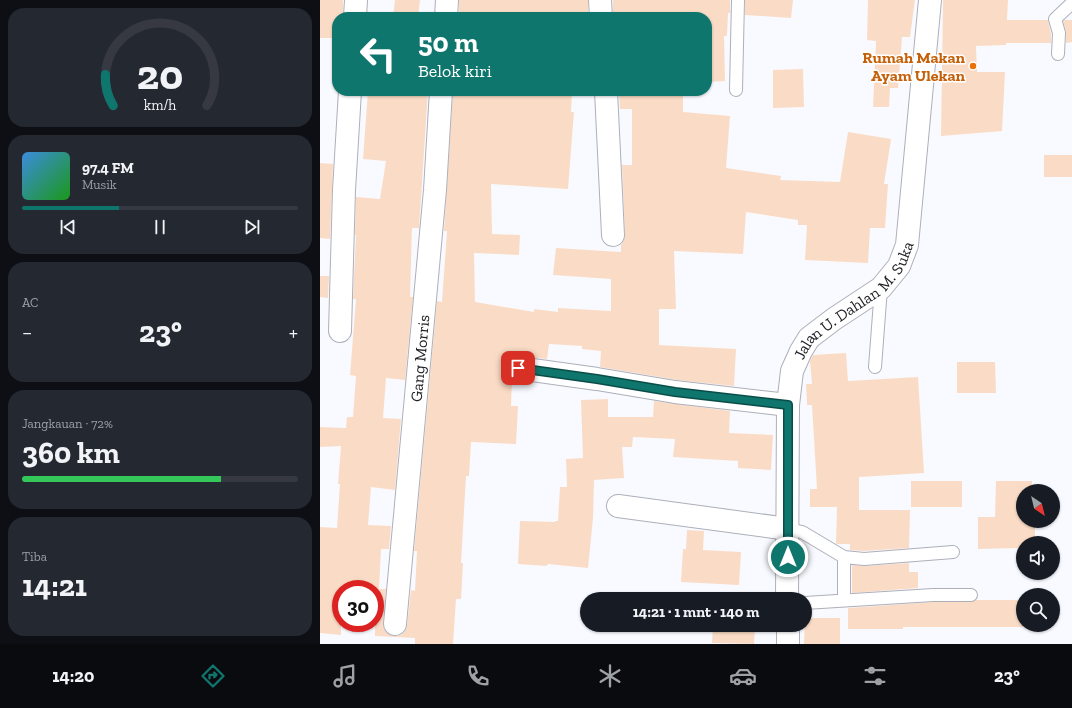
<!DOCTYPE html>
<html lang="id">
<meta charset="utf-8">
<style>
:root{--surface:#171b24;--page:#242831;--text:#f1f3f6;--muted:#9ea1a6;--line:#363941;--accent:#0f766e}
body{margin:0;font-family:"Zilla Slab",serif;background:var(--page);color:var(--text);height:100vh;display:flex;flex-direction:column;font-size:15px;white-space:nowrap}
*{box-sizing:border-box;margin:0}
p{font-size:13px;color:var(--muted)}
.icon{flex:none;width:22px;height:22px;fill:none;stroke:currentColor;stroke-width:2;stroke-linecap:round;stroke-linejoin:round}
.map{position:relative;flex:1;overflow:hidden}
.side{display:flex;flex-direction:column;gap:8px;padding:8px;background:#0d0f14;width:320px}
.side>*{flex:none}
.guide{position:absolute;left:12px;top:12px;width:380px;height:84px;border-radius:16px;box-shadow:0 1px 3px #0004;background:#0f766e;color:#fff;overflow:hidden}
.needle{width:26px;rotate:145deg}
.tools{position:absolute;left:696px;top:484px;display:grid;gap:8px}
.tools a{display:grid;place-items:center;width:44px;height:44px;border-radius:50%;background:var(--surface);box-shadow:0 1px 3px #0004;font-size:20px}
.speed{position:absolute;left:12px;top:580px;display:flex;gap:8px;font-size:20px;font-weight:700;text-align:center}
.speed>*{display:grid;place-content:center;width:52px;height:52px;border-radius:50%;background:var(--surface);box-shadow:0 1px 3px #0004;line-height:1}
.speed .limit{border:6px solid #d22;background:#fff;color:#111}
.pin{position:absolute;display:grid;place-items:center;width:34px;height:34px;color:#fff;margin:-17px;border-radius:8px;box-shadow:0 2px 6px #0006}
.me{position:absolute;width:44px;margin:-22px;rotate:0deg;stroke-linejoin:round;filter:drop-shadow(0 0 3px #0008)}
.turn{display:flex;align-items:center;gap:14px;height:84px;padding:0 20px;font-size:18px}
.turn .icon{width:52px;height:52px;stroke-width:2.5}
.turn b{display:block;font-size:28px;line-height:34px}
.big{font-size:30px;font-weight:700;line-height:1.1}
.side .widget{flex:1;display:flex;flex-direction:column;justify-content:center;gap:6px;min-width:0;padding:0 14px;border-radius:16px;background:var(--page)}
.side .dial{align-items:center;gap:0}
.dial svg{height:104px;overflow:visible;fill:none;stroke:var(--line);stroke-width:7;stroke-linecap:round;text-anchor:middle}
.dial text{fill:var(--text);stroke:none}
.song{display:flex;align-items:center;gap:12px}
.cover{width:48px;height:48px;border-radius:6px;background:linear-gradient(135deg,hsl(210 70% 55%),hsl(120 70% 35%))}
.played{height:4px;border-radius:2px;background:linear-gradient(90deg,var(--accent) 35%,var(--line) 35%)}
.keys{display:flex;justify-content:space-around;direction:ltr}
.heat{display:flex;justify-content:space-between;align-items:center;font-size:22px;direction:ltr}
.charge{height:6px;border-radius:3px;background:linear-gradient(90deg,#34c759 72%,var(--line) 0)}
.trip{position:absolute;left:260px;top:592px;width:232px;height:40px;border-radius:20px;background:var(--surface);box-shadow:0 1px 3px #0004;font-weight:700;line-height:40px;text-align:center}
.tabs{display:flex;height:64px;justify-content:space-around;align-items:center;background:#090b0e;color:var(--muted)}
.tabs .icon{width:28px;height:28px}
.tabs .active{color:var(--accent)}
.tabs b{font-size:18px;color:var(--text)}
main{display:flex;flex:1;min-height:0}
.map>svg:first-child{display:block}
</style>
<main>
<section class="side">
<div class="widget dial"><svg viewBox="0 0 100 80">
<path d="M14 69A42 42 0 1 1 86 69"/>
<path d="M14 69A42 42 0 0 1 8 45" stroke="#0f766e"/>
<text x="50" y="56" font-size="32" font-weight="700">20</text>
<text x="50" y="72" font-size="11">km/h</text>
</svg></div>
<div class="widget">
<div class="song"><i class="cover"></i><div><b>97.4 FM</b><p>Musik</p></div></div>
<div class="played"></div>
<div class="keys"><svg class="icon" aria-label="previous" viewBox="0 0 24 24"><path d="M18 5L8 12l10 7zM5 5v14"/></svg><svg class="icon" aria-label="pause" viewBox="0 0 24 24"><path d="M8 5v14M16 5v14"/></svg><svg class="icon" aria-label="next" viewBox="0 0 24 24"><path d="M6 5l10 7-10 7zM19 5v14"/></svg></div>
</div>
<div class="widget"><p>AC</p>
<div class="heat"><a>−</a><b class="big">23°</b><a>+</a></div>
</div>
<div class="widget"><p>Jangkauan · 72%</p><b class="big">360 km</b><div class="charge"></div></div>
<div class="widget"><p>Tiba</p><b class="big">14:21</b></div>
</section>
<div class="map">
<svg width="752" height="644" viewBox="0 0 752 644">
<rect width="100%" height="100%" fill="#f9faff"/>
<path fill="#fadcc6" d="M0 0H23V17H17V38H0Z
M75 0H100L98 17H73Z
M139 0H268V17H139Z
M293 0H410V13H408L407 36H404L405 81 387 82V17H293Z
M425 0H473L471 18 425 15Z
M548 0H595L590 37H582L578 88H570L569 107H553L556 41 547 40Z
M623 0H688L687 20H728L731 34V43H686V45L656 46 657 72H685L682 131 621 136Z
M745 20H752V42L746 43V31L743 21Z
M483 69 484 107 453 108V70Z
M48 91H108L99 228H92L90 297H93L85 380 66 378 63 418 81 419 75 490 51 487 48 525 71 526 69 549H61L59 589H66L63 623 64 629 68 634 74 636 81 635 85 631 87 625 91 590 95 591 97 551H94L117 301 122 302 127 231H124L133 91H252L251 112H254L248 189 171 184 172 234 200 235 199 255 154 253 155 302 214 312V309L238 312V308L291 311V279L233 275 236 248 301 252V245L304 240 305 234 302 165H312V109H300L299 91H363V112L410 116 406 168 461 176 460 180 520 182 528 132 571 139 564 184H568L565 228H550L548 263 485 260 487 225H478V220L426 212 423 254 354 251 356 309H339V345L416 349 414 386 357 380 280 367 281 351 262 349V346L229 344 227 359 199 356 193 357 188 360 186 367 187 373 192 379 191 406H198L196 444 151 442 149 476H146L141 563H143L141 599H136L133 644H95V638L55 636V589H21V635L0 633V527L17 528 20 484H18L21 446 0 447V427L26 428 27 417H33L36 376 30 375 36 299H33L36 235H35L36 197 60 199 66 161 43 159Z
M724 155H752V177H724Z
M0 163 13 164 10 239 0 238Z
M0 276H9L8 298 0 297Z
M526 353 528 381 598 377 604 473 539 477V510H590L589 548 544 551 530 550V544H516L517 507H490V489H497L492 405H487L486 384H492L490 361 493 355Z
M637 362H675L676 393H637Z
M288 399V417H333L334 401 410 411 409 433 453 435 451 470 418 468V461L353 457 355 439 313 437 312 447H302L304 478 274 480 273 518 268 568 228 564 227 566 198 564 200 521 235 522V521H238L240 487H247L246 459 263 458 261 400Z
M591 481H642V507H591Z
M676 481H712V491H703V521H715V543H703V548L658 549V517H675Z
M367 530 384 531 383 550 421 552 419 585 361 582 363 549H366Z
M589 563V572H598V588L532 593V565L545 566Z
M656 600H703V627H583V629H528V608L613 602H651Z
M485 618H520V644H484Z
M393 625 435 627 434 644 392 643Z"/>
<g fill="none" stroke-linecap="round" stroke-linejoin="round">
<g stroke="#adafba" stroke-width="14">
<path id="lane" d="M738 54 739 33 735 19 752 3
M416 90 418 0
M555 367 561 288
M468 529 482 532 524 557 544 559 633 552
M524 557V600
M485 603 613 595H651"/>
</g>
<g stroke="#adafba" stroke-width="24">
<g id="street">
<path d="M280 0 281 17"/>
<path d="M35 17 36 0"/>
<path d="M126 17 127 0"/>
<path d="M286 91 293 235"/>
<path d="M20 331 24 190 30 91"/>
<path d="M198 368 277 379 355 392 468 405"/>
<path d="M298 506 468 529"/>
<path id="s1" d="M467 599 468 405 472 371 481 351 489 338 514 319 561 288 579 266 587 245 610 0"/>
<path id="s2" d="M75 624 115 190 121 91"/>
<path d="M468 625V644"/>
</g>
</g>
<use href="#lane" stroke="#fff" stroke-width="12"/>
<use href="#street" stroke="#fff" stroke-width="22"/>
</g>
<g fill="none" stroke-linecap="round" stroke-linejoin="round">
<g stroke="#0a4d48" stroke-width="10">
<path id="route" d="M198 368 277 379 355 392 468 405V557"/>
</g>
<use href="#route" stroke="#0f766e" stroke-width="7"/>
</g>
<circle fill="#e8710a" stroke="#fff" stroke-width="1.5" cx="653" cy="66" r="4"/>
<g text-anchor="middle" stroke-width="3" stroke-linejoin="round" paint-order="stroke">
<g font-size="16" font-weight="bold" fill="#c56008" stroke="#fff" text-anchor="end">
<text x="645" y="63">Rumah Makan<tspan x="645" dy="18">Ayam Ulekan</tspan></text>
</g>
<g font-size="16" fill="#212226" stroke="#fff">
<text dy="6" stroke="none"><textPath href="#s1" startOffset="325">Jalan U. Dahlan M. Suka</textPath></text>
<text dy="6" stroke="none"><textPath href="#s2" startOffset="267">Gang Morris</textPath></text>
</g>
</g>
</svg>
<div class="tools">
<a><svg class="needle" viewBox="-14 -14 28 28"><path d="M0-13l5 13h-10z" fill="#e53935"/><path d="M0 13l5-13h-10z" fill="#9ea1a6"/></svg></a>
<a><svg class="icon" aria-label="sound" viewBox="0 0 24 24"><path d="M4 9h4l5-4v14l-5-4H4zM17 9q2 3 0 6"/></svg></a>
<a><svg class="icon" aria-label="search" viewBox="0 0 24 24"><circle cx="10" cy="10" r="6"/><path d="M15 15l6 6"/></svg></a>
</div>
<div class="speed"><div class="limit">30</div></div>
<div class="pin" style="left:198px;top:368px;background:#d93025"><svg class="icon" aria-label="arrive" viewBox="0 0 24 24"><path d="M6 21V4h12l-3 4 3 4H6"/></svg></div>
<svg class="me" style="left:468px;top:557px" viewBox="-20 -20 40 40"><circle r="17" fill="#0f766e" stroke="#fff" stroke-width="3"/><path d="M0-11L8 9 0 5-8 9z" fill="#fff"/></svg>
<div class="trip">14:21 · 1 mnt · 140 m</div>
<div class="guide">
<div class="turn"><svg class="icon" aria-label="left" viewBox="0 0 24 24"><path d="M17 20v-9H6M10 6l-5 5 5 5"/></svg><div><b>50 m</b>Belok kiri</div></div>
</div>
</div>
</main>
<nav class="tabs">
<b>14:20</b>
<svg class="icon active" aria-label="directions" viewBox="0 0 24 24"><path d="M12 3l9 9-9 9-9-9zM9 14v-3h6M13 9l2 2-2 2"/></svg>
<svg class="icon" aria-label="music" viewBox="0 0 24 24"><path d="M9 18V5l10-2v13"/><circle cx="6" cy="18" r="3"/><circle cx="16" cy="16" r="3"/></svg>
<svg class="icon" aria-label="phone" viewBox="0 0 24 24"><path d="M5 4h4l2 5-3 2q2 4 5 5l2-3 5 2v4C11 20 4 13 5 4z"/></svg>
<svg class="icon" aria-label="climate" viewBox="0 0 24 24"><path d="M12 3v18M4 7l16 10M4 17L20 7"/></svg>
<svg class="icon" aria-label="car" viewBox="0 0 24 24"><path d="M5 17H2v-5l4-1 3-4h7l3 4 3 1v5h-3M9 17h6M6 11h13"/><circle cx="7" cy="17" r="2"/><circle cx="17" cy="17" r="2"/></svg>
<svg class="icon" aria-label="filters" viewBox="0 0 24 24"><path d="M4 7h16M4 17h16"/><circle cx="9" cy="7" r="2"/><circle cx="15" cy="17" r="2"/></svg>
<b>23°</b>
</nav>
